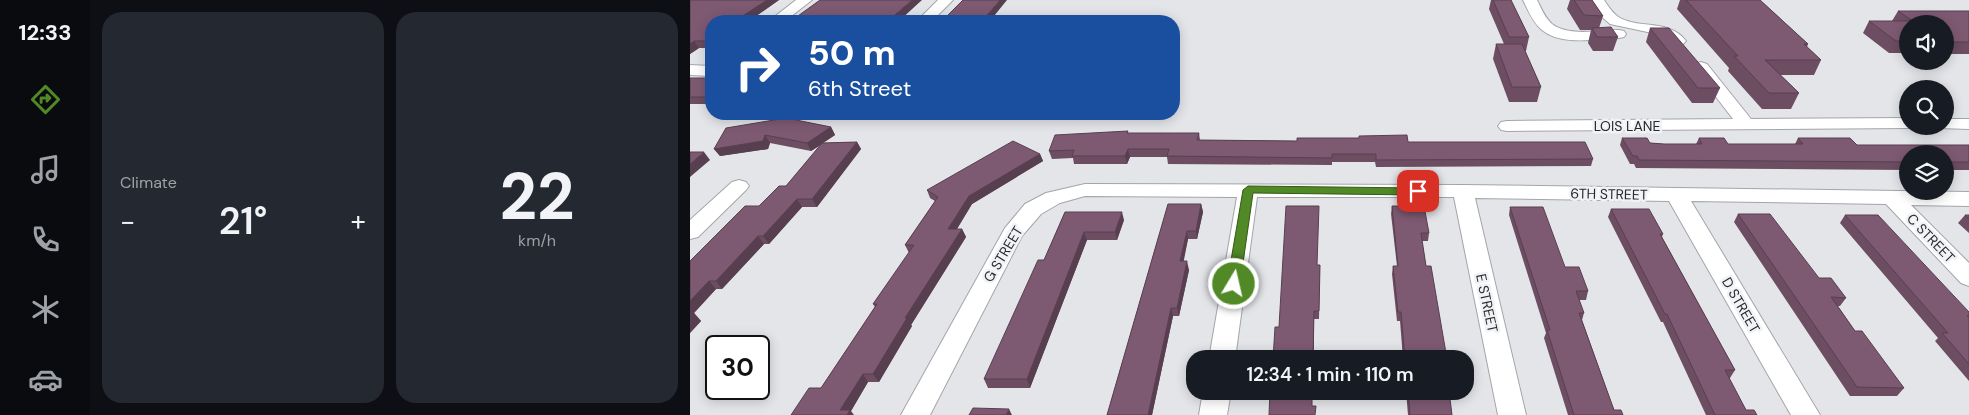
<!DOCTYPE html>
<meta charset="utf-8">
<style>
:root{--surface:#171b24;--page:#242831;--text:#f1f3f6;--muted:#9ea1a6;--accent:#508925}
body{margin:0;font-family:"DM Sans",sans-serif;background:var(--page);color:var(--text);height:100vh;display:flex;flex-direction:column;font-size:19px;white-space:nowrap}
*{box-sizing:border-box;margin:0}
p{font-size:16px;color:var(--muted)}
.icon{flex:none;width:28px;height:28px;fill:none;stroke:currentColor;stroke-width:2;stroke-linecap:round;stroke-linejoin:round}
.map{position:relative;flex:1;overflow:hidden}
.side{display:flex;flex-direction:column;gap:12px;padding:12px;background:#0d0f14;width:600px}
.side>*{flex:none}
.guide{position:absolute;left:15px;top:15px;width:475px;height:105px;border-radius:20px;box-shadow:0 2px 12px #0003;background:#1a4fa0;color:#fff;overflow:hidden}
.controls{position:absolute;left:1209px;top:15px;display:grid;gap:10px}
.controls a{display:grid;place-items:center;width:55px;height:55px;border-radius:50%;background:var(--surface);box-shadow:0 2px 12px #0003;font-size:25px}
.speed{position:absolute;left:15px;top:335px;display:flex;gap:10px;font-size:25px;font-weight:700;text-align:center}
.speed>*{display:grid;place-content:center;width:65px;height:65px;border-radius:50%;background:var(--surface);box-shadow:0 2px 12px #0003;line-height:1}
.speed .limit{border:2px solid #111;border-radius:8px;background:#fff;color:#111}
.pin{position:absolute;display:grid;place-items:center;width:42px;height:42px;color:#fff;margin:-21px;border-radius:10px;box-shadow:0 2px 8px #0006}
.me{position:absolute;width:55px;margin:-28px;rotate:9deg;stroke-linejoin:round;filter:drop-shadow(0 0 4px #0008)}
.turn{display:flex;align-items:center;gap:18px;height:105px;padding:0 20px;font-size:22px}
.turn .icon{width:65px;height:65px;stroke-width:2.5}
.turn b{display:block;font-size:35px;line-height:42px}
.big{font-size:38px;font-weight:600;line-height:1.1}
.side .widget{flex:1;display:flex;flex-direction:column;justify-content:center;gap:8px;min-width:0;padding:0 18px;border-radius:20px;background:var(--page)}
.side .dial{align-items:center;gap:0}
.dial b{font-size:65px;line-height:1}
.heat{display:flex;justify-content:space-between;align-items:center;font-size:28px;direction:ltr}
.side .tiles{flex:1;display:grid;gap:12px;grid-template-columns:repeat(2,1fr)}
.trip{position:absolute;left:496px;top:350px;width:288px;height:50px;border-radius:20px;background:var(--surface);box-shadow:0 2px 12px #0003;font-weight:600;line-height:50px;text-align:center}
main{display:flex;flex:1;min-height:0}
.tabs{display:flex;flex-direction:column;width:90px;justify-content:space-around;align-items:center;background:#090b0e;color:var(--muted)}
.tabs .icon{width:35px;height:35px}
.tabs .active{color:var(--accent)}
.tabs b{font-size:22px;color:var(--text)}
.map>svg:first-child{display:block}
</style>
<main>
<nav class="tabs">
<b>12:33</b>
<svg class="icon active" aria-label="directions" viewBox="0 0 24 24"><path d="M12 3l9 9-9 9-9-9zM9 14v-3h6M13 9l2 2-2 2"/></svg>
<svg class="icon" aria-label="music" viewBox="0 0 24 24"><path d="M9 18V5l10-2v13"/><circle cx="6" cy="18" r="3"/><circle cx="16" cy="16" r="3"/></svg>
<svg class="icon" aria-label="phone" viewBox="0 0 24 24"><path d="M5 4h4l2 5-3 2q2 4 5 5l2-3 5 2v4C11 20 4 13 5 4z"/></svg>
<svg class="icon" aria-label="climate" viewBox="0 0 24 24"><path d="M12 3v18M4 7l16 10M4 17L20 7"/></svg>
<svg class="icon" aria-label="car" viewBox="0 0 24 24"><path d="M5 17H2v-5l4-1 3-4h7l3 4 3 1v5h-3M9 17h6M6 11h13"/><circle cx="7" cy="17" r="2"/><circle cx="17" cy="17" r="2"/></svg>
</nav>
<section class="side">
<div class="tiles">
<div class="widget"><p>Climate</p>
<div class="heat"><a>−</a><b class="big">21°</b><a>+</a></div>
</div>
<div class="widget dial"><b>22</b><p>km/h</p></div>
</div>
</section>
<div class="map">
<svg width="1279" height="415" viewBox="0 0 1279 415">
<rect width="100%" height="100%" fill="#e3e5e9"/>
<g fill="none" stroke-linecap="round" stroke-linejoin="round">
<g stroke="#a4a5aa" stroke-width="2">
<path id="minor" d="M106 0H122L95 21H79Z
M248 0H263L242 21H227Z
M833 0H847C851 8 855 18 862 24 879 37 909 30 929 30L934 31 936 34 934 37 929 38C906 39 871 46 852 30 843 23 838 10 833 0Z
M900 0H914C918 6 923 14 930 18 950 29 980 19 996 41L993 44 988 46 967 34 920 24 912 17Z
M1011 62 1017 64 1061 119 1218 118V126H1225L1218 128 817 131 811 130 808 126 811 122 817 121 1043 119 1003 67 1005 64Z
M0 65 21 66V76L0 75Z
M1255 119H1279V129L1249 128 1247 126H1255Z
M49 180 56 182 59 186 56 190 8 237 0 239V220L42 182Z
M395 184 773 185 1279 192V206L1221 205 1279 263V286L1271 283 1196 204 1001 201 1130 415H1101L979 201 785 198 836 415H808L764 197H567L545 359H519L547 197 395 196 370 203 351 214 332 236 240 415H211L315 228 335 204 356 193Z
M513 391H541L537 415H509Z"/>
</g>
<use href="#minor" fill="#fff" fill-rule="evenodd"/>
</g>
<path fill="#6c4d62" d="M0 0H89L59 21H21V47L20 48H9L0 54Z
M801 0H821L839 37 836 51H835L851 87 847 102H819L803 59 806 44H814L799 9Z
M880 0H902L913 16 909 28 928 37 923 51H903L898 43 901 30H890L877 9Z
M990 0H1070L1118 44 1117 47 1131 60 1124 75H1090L1109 93 1101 109H1072L1038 71 1039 68 987 9Z
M1208 11H1279V54H1255V24H1218V53H1199L1173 33 1179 21H1202Z
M960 28 1030 88 1023 103H1002L956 42Z
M0 78H21V104H0Z
M141 127 145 135 133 143 167 142 171 149 127 207H112L79 244H74L32 289H26L4 313 11 321 0 333V261L69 206 96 186 131 145 121 151 80 143 78 149 30 156 24 149 36 128Z
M438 131V133H509L510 140 718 142 903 159 901 166 686 167 685 162H642V165L478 164 477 157H440L437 164H384L383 158 362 159 359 151Z
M932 138 960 143 974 144H1006L1009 138 1038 144H1105L1108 138 1167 145H1279V170H1255V154H1218V170L946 168 944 164H940L930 145Z
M350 154 353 161 282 204 267 229H272L276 237 221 325 222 326 189 382H178L161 411 131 388 185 307 183 304 219 253 215 245 245 201 240 198 237 190Z
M478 204H511L513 212 507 239H498L493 261 499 270 489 316H483L462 415H417Z
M702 206 739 233 738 241H732L736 266 757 359H713L710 321H707L702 274 703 266H707L701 214Z
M820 207 875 267 898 291 896 300H889L894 313 892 320 924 410 933 415H878L854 338 856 333 819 215Z
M921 209 973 234 972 237 1045 370 1040 378H1039L1056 410 1067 415H1016L973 322H971L918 217Z
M375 212 434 220 427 240H397L340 388H298L294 379 354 260Z
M1048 214 1129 278 1156 298 1150 306H1148L1165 331 1214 388 1207 396H1160L1044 222Z
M1155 215 1279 312V381L1245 341 1248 338 1150 223Z
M1275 215H1279V233L1268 223Z
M630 265 629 319H624V359H583L589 327Z
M716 391H759V393L762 415H718Z"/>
<path fill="#583f50" d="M77 0H89L59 21H45Z
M222 0H232L209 21H198Z
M310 0H317L300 21H292Z
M21 37V47L20 48 15 41Z
M4 41 9 48 0 54V44Z
M146 114H176L148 118Z
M141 127 145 135 121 151 117 143Z
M75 135 80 143 78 149 30 156 24 149Z
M167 142 171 149 127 207 122 199Z
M438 149 440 157 437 164 435 156Z
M14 152 20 160 0 177V164Z
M350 154 353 161 282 204 262 237 258 229 279 196Z
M107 199 112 207 79 244 73 236Z
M511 204 513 212 507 239 506 231Z
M432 212 434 220 427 240 425 232Z
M272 229 276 237 221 325 222 326 189 382 183 374 215 318Z
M497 231 498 239 492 270 490 261Z
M394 232 397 240 340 388 337 379Z
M68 236 74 244 32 289 26 281Z
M497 261 499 270 489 316 487 308Z
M19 281 26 289 4 313 11 321 0 333V301Z
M481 308 483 316 462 415H458Z
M173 374 178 382 161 411 164 415H154L150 410Z
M319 409 322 415H316Z"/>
<path fill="#7e5a72" stroke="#583f50" d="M0 0H77L45 21H21V37L15 41H4L0 44Z
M130 0H222L198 21H101Z
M273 0H310L292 21H252Z
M803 0H821L839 37H819Z
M884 0H902L913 16 894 15Z
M996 0H1070L1118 44H1114L1131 60H1075L1109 93H1079L1044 56H1048Z
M1208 11H1279V42H1255V24H1218V41H1206L1179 21H1223Z
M921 27 928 37H907L902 28Z
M960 28H979L1030 88H1008Z
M806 44H832L851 87H822Z
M0 78H21V97H0Z
M96 118 141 127 117 143 75 135 73 141 24 149 36 128Z
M438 131 437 133H509L507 140 607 141V138H669V136L717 135 718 142H895L903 159 686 160V154H642V158L477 156 479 149H438L435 156H382L384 150 359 151 365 135Z
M932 138H957L960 143 974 144H1012L1009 138H1034L1038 144H1113L1108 138H1160L1167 145H1279V162H1255V154H1218V162L949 160 947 156H943Z
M323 141 350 154 279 196 258 229H272L215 318H217L183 374H173L150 410H160L157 415H101L119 388H131L187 304H183L224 245H215L248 197 237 190Z
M167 142 122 199H107L73 236H68L26 281H19L0 301V261L55 206H69L89 186H96L132 143Z
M0 152H14L0 164Z
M478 204H511L506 231H497L490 261H497L487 308H481L458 415H417Z
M596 206H629L627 265H630L629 311H624L623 359H583L585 327H589Z
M702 206H734L739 233H731L736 266H741L757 359H715L711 312H708L703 266H708Z
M820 207H853L875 267H889L898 291H886L894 313H889L924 410H931L933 415H884L857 330H860Z
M921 209H959L973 234H970L1045 370H1035L1056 410H1064L1067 415H1025L977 314H975Z
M375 212H432L425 232H394L337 379H294L348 260H354Z
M1048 214H1080L1129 278H1141L1156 298 1141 297 1165 331H1172L1214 388 1167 387Z
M1155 215H1188L1279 312V316H1277L1279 317V364L1252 333H1258Z
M1275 215H1279V219Z
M580 391H622V406H626L625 415H579Z
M718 391H759L762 415H720Z
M283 408 319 409 316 415H279Z"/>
<path fill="#508925" stroke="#345918" d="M558 186 728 188 733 191 728 195 563 193 550 284 548 287H539L537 284 553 190Z"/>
<g text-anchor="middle" stroke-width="5" stroke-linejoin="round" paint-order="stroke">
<g font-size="14" fill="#28292a" stroke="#f0f2f6">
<text x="937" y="131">LOIS LANE</text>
<text transform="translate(919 194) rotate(1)" y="5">6TH STREET</text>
<text transform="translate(1241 238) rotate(46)" y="5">C STREET</text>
<text transform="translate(313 254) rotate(-59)" y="5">G STREET</text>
<text transform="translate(797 303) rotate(78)" y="5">E STREET</text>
<text transform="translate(1051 305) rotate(60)" y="5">D STREET</text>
</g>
</g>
</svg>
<div class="controls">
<a><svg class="icon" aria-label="sound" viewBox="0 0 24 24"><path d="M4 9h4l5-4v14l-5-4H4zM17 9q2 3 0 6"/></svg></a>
<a><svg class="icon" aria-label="search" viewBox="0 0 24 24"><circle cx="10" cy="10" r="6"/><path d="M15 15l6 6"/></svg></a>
<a><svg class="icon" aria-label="layers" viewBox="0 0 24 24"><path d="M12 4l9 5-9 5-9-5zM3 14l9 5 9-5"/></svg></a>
</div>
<div class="speed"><div class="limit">30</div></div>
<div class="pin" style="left:728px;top:191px;background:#d93025"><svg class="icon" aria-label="arrive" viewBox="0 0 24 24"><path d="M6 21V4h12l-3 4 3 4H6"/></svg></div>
<svg class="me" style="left:544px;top:284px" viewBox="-20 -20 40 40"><circle r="17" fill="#508925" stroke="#fff" stroke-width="3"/><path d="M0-11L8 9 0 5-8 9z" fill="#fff"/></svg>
<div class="trip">12:34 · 1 min · 110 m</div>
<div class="guide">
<div class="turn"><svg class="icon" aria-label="right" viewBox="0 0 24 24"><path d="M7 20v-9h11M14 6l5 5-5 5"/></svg><div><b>50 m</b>6th Street</div></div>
</div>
</div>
</main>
